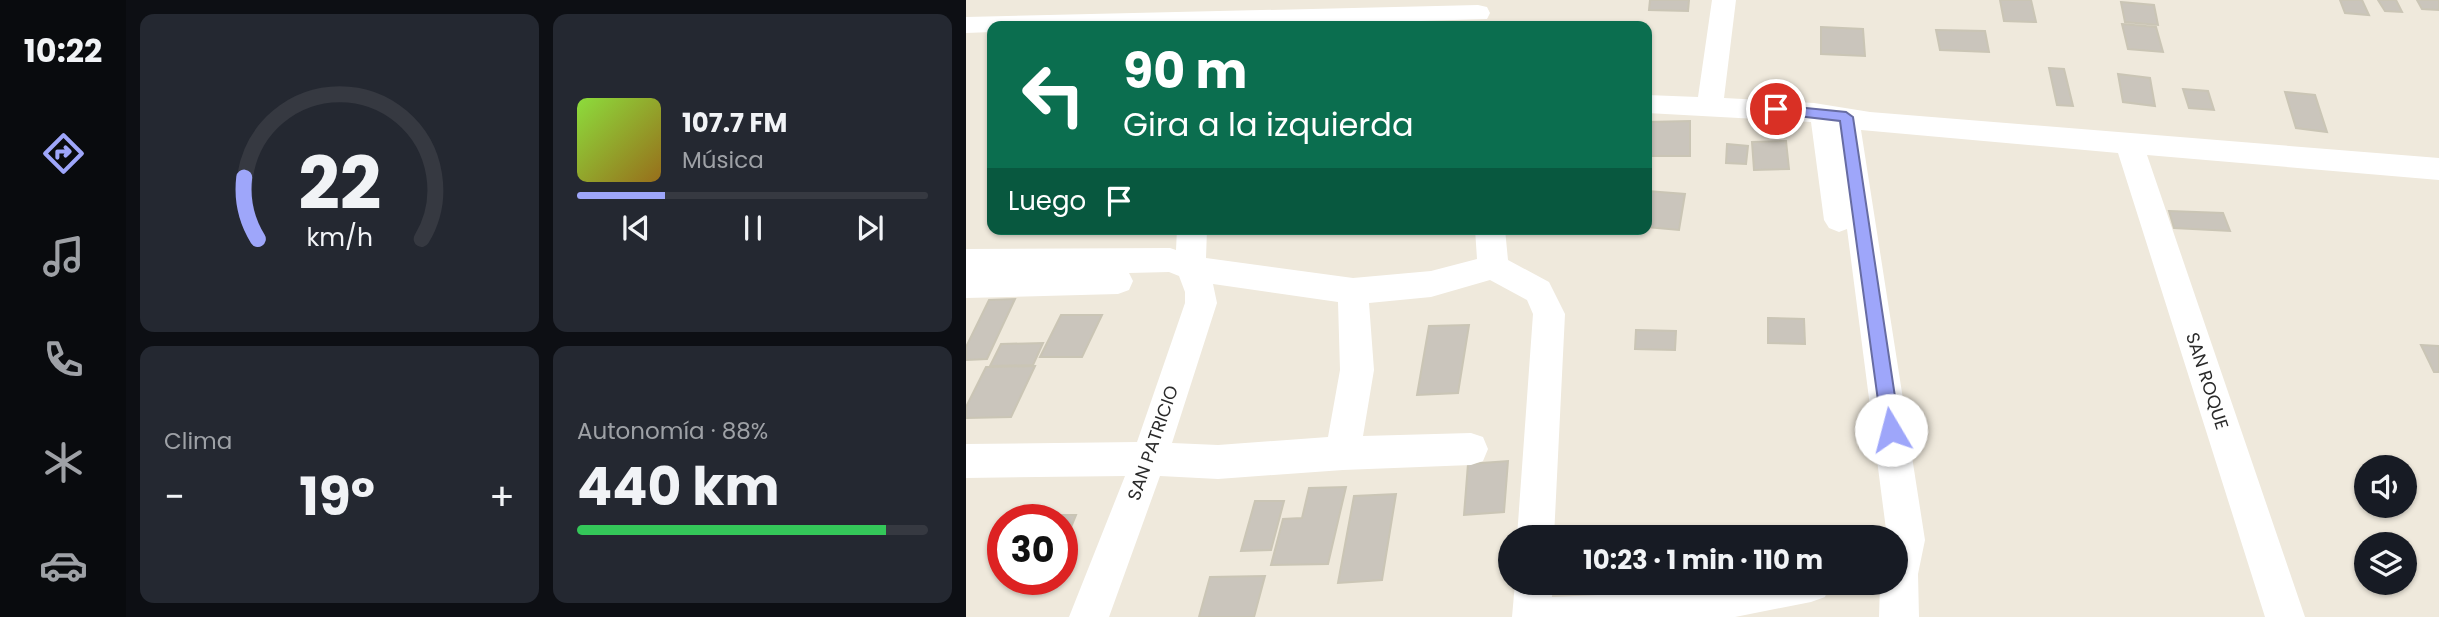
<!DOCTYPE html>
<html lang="es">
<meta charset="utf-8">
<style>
:root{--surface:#171b24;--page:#242831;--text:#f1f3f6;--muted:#9ea1a6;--line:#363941;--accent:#9ea6fa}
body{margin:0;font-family:Poppins,sans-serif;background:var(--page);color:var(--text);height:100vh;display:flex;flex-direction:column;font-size:26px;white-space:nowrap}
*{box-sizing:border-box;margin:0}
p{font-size:23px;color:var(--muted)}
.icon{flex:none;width:38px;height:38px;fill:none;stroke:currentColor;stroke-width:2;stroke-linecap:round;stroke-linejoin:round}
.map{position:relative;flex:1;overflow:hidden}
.side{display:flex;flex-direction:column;gap:14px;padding:14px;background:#0d0f14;width:840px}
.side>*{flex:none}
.hud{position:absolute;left:21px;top:21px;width:665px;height:214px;border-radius:14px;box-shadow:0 2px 5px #0004;background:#0b6e4f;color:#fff;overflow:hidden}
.buttons{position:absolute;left:1388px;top:455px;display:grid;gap:14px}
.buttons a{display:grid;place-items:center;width:63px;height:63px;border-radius:50%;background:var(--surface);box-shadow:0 2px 5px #0004;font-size:35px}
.speed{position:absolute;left:21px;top:504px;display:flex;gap:14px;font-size:35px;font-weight:700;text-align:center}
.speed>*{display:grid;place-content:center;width:91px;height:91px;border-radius:50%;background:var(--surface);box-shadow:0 2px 5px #0004;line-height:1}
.speed .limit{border:10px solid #d22;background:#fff;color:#111}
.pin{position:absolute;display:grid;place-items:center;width:60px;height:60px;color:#fff;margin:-30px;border:4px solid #fff;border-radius:50%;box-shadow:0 2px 7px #0007}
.me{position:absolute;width:77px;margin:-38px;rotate:352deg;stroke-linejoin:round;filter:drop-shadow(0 0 5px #0008)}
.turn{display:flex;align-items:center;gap:24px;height:147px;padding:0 21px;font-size:32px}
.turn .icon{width:91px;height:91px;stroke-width:2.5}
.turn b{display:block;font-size:49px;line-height:60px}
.then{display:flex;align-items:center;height:66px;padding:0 21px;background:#0003;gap:14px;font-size:26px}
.big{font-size:52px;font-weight:700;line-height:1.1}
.side .tile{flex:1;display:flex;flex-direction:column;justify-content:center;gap:10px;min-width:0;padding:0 24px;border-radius:14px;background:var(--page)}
.side .dial{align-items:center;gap:0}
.dial svg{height:182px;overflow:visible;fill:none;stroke:var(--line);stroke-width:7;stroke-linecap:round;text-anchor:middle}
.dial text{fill:var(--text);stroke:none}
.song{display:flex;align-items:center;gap:21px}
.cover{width:84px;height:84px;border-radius:10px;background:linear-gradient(135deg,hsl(90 70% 55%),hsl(40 70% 35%))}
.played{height:7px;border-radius:4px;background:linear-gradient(90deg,var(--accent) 25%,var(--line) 25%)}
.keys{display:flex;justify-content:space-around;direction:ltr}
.heat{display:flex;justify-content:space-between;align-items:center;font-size:38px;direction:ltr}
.charge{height:10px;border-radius:5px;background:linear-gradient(90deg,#34c759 88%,var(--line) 0)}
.side .tiles{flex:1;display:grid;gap:14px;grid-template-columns:repeat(2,1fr)}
.trip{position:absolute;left:532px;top:525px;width:410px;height:70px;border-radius:35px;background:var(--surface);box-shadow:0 2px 5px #0004;font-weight:700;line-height:70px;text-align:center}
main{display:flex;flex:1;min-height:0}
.dock{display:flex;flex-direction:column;width:126px;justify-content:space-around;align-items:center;background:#090b0e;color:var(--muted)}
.dock .icon{width:49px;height:49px}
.dock .active{color:var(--accent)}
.dock b{font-size:32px;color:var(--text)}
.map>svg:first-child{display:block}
</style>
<main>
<nav class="dock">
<b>10:22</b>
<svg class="icon active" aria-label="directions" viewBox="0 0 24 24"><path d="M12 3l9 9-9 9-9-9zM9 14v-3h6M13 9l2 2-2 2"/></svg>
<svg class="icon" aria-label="music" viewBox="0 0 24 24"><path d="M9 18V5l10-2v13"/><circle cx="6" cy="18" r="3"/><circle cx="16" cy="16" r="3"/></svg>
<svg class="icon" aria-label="phone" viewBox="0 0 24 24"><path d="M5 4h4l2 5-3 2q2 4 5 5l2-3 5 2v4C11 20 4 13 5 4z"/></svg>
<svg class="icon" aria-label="climate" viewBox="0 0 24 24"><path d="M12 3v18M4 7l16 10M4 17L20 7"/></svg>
<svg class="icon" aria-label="car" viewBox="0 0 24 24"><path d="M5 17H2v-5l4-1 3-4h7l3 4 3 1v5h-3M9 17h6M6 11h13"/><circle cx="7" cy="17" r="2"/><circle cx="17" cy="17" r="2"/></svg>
</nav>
<section class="side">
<div class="tiles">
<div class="tile dial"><svg viewBox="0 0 100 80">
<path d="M14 69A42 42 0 1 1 86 69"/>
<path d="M14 69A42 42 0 0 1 8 42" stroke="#9ea6fa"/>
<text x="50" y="56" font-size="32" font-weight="700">22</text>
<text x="50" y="72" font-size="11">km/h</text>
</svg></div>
<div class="tile">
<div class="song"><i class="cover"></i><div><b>107.7 FM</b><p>Música</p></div></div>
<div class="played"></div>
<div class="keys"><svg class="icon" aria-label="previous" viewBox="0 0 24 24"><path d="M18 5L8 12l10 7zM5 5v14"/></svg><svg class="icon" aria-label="pause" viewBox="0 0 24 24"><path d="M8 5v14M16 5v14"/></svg><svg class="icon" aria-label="next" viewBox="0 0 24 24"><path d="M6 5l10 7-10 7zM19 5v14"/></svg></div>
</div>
<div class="tile"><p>Clima</p>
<div class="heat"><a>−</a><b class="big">19°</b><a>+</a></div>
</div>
<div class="tile"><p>Autonomía · 88%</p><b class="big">440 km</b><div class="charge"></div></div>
</div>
</section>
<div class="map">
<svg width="1473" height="617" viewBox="0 0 1473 617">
<rect width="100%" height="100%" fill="#efe9dc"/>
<path fill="#cac5bc" stroke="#cac5b5" stroke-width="2" d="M684 0H723L722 11 683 10Z
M1034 0H1065L1070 22 1038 21Z
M1374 0H1396L1403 15 1379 13Z
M1412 0H1430L1436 12 1419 11Z
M1451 0H1473V10L1456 9Z
M1155 2 1188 5 1192 25 1159 22Z
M1156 24 1190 27 1197 52 1162 49Z
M855 27 897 29 899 56 855 54Z
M970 30 1019 31 1023 52 974 50Z
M1083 68 1098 69 1107 106 1091 105Z
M1152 74 1184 78 1189 106 1157 102Z
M1217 89 1242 91 1248 110 1223 108Z
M1319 92 1349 95 1361 132 1330 128Z
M724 121V156H681V122Z
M820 141 823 169 788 170 786 142Z
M761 144 782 146 780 164 760 163Z
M681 191 719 194 713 230 681 227Z
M1203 211 1257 213 1264 231 1208 228Z
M49 299 21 359 0 360V347L23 300Z
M95 315H136L116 357H74Z
M802 318 838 319 839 344 802 343Z
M503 325 492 393 451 395 463 326Z
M670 330 710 331 709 350 669 349Z
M77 343 67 365 24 366 35 344Z
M1455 345 1473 346V372H1468Z
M69 366 45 417 0 418V407L20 367Z
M542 461 538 512 498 515 502 464Z
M380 487 362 564 305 565 317 519 336 518 343 488Z
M430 494 416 580 372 583 388 496Z
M289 501H318L305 550 275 551Z
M81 515H110L96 549V520H79Z
M299 576 288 617H233L244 577Z"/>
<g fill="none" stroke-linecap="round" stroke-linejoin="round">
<path fill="#fff" fill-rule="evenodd" d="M746 0H770L758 98 848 103 904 112 1473 158V180L1181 155 1339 617H1299L1152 153 895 130 959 540 952 574 953 617H913L914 583H929V537H921L881 229 873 232 863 228 858 220 845 122 681 113V95L732 97Z
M512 5 521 7 524 13 521 19 288 26H26V32L0 33V17Z
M211 229H241L240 258 387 278 465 271 511 259 509 229H539L542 260 583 282 599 314 588 537H551L567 314 561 300 524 280 465 297 403 303 408 370 397 436 505 433 517 437 522 449 517 461 505 465 377 470 252 479 194 476 143 617H103L159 476 0 478V444L171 442 219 303V292L213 276 203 272 163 273 167 281 163 290 152 294 0 298V249L204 248 210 250ZM247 284 372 302 374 370 362 437 252 445 206 443 251 303Z
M549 583H587L586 597 701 592 747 583H864L859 597 845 602 769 617H546Z"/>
</g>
<path fill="#9ea6fa" stroke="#676ca2" stroke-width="2" d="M810 105 880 112 887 117 934 430 931 436 925 438 919 436 916 430 874 121 805 113V106Z"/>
<g text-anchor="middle" stroke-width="6" stroke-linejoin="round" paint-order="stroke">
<g font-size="18" fill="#2b2b2b" stroke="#fff">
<text transform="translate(1241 381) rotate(72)" y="6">SAN ROQUE</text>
<text transform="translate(187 443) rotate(-71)" y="6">SAN PATRICIO</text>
</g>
</g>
</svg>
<div class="buttons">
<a><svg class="icon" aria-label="sound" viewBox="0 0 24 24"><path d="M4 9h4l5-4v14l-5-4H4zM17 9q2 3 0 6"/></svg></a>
<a><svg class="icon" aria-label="layers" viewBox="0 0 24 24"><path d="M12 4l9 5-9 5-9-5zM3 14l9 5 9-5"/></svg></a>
</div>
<div class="speed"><div class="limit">30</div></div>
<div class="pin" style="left:810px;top:109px;background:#d93025"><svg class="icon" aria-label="arrive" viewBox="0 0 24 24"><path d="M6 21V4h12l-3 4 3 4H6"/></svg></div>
<svg class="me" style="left:925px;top:430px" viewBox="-20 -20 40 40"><circle r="19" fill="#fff"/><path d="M0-13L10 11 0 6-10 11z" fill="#9ea6fa"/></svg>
<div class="trip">10:23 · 1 min · 110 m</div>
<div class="hud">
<div class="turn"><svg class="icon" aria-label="left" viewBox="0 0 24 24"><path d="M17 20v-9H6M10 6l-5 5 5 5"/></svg><div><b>90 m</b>Gira a la izquierda</div></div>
<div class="then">Luego<svg class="icon" aria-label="arrive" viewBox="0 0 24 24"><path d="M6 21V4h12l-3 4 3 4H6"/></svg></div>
</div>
</div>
</main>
